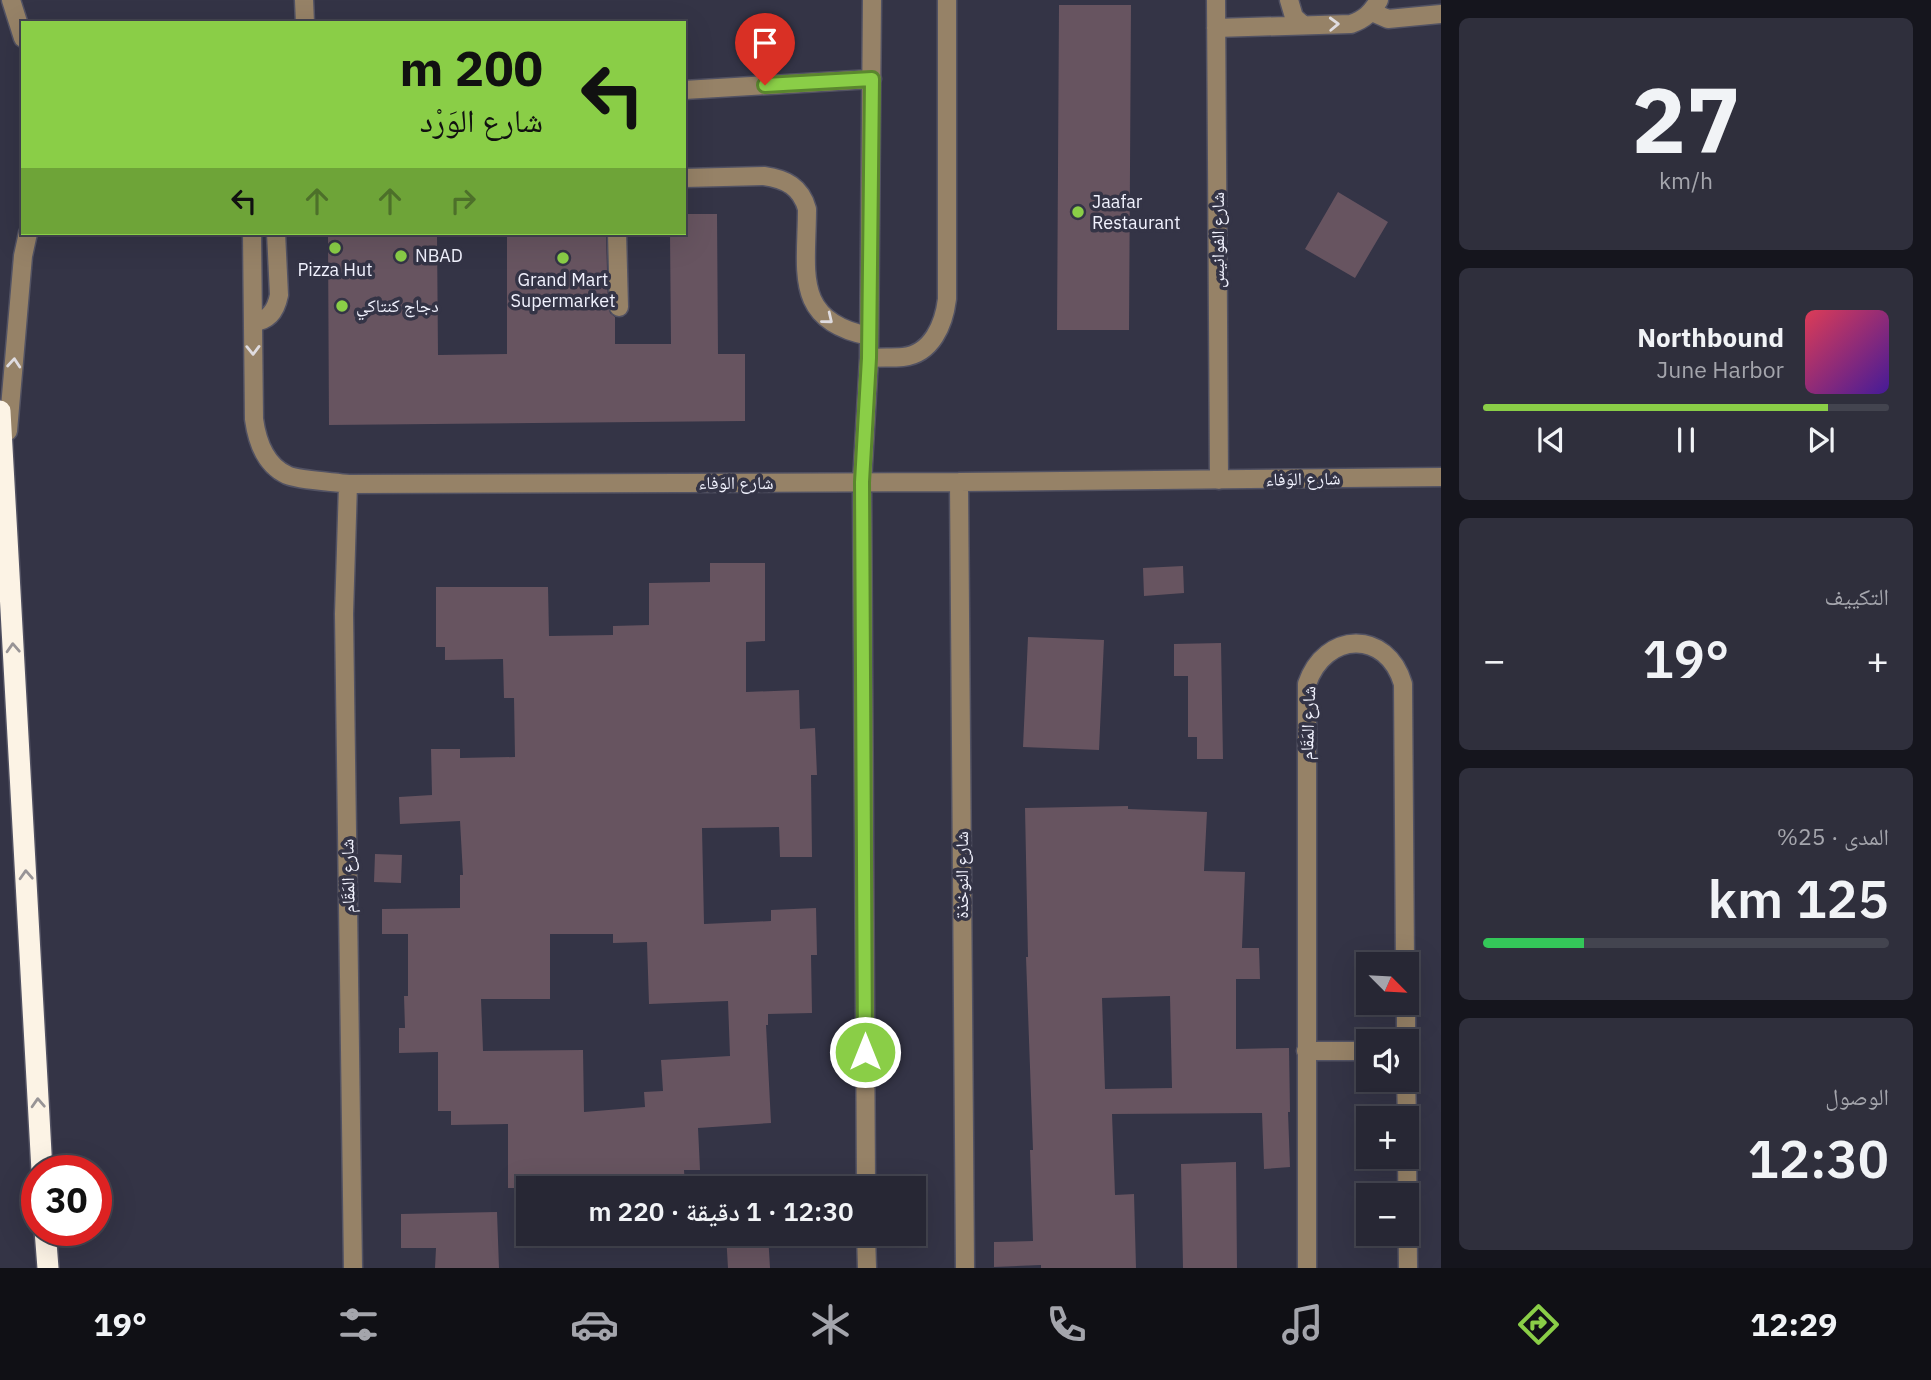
<!DOCTYPE html>
<html lang="ar">
<meta charset="utf-8">
<style>
:root{--surface:#272734;--page:#2f2f3c;--text:#f1f3f6;--muted:#a4a5ac;--line:#43444f;--accent:#8ace47}
body{margin:0;font-family:"IBM Plex Sans","Noto Naskh Arabic",sans-serif;background:var(--page);color:var(--text);direction:rtl;height:100vh;display:flex;flex-direction:column;font-size:26px;white-space:nowrap}
*{box-sizing:border-box;margin:0}
p{font-size:23px;color:var(--muted)}
.icon{flex:none;width:38px;height:38px;fill:none;stroke:currentColor;stroke-width:2;stroke-linecap:round;stroke-linejoin:round}
.map{position:relative;flex:1;overflow:hidden;direction:ltr}
.sheet{display:flex;flex-direction:column;gap:18px;padding:18px;background:#15151d;width:490px}
.sheet>*{flex:none}
.top-card{position:absolute;left:21px;top:21px;width:665px;height:214px;border-radius:0px;box-shadow:0 7px 28px #0002,0 0 0 2px var(--line);direction:rtl;background:#8ace47;color:#111;overflow:hidden}
.needle{width:46px;rotate:114deg}
.tools{position:absolute;left:1356px;top:952px;display:grid;gap:14px}
.tools a{display:grid;place-items:center;width:63px;height:63px;border-radius:0px;background:var(--surface);box-shadow:0 7px 28px #0002,0 0 0 2px var(--line);font-size:35px}
.speed{position:absolute;left:21px;top:1155px;display:flex;gap:14px;font-size:35px;font-weight:700;text-align:center}
.speed>*{display:grid;place-content:center;width:91px;height:91px;border-radius:50%;background:var(--surface);box-shadow:0 7px 28px #0002,0 0 0 2px var(--line);line-height:1}
.speed .limit{border:10px solid #d22;background:#fff;color:#111}
.pin{position:absolute;display:grid;place-items:center;width:60px;height:60px;color:#fff;margin:-72px -30px;border-radius:50% 50% 50% 0;rotate:-45deg;box-shadow:0 0 7px #0007}
.pin .icon{rotate:45deg}
.me{position:absolute;width:77px;margin:-38px;rotate:0deg;stroke-linejoin:round;filter:drop-shadow(0 0 5px #0008)}
.turn{display:flex;align-items:center;gap:24px;height:147px;padding:0 28px;font-size:32px}
.turn .icon{width:91px;height:91px;stroke-width:2.5}
.turn b{display:block;font-size:49px;line-height:60px}
.lanes{display:flex;align-items:center;height:66px;padding:0 28px;background:#0003;justify-content:center;gap:35px;direction:ltr}
.lanes .off{opacity:.35}
.big{font-size:52px;font-weight:600;line-height:1.1}
.sheet .tile{flex:1;display:flex;flex-direction:column;justify-content:center;gap:10px;min-width:0;padding:0 24px;border-radius:10px;background:var(--page)}
.sheet .dial{align-items:center;gap:0}
.dial b{font-size:91px;line-height:1}
.song{display:flex;align-items:center;gap:21px}
.cover{width:84px;height:84px;border-radius:10px;background:linear-gradient(135deg,hsl(350 70% 55%),hsl(260 70% 35%))}
.played{height:7px;border-radius:4px;background:linear-gradient(90deg,var(--accent) 85%,var(--line) 85%)}
.keys{display:flex;justify-content:space-around;direction:ltr}
.heat{display:flex;justify-content:space-between;align-items:center;font-size:38px;direction:ltr}
.charge{height:10px;border-radius:5px;background:linear-gradient(90deg,#34c759 25%,var(--line) 0)}
.trip{position:absolute;left:516px;top:1176px;width:410px;height:70px;border-radius:0px;background:var(--surface);box-shadow:0 7px 28px #0002,0 0 0 2px var(--line);font-weight:600;line-height:70px;text-align:center;direction:rtl}
.tab-bar{display:flex;height:112px;justify-content:space-around;align-items:center;background:#101015;color:var(--muted)}
.tab-bar .icon{width:49px;height:49px}
.tab-bar .active{color:var(--accent)}
.tab-bar b{font-size:32px;color:var(--text)}
main{display:flex;flex:1;min-height:0}
.map>svg:first-child{display:block}
</style>
<main>
<section class="sheet">
<div class="tile dial"><b>27</b><p>km/h</p></div>
<div class="tile">
<div class="song"><i class="cover"></i><div><b>Northbound</b><p>June Harbor</p></div></div>
<div class="played"></div>
<div class="keys"><svg class="icon" aria-label="previous" viewBox="0 0 24 24"><path d="M18 5L8 12l10 7zM5 5v14"/></svg><svg class="icon" aria-label="pause" viewBox="0 0 24 24"><path d="M8 5v14M16 5v14"/></svg><svg class="icon" aria-label="next" viewBox="0 0 24 24"><path d="M6 5l10 7-10 7zM19 5v14"/></svg></div>
</div>
<div class="tile"><p>التكييف</p>
<div class="heat"><a>−</a><b class="big">19°</b><a>+</a></div>
</div>
<div class="tile"><p>المدى · 25%</p><b class="big">125 km</b><div class="charge"></div></div>
<div class="tile"><p>الوصول</p><b class="big">12:30</b></div>
</section>
<div class="map">
<svg width="1441" height="1268" viewBox="0 0 1441 1268">
<rect width="100%" height="100%" fill="#343446"/>
<path fill="#675460" fill-rule="evenodd" d="M1059 5H1131L1129 330H1057Z
M1338 192 1388 222 1355 278 1305 249Z
M684 214H717L718 354H745V421L329 425 328 235 437 234 438 355 507 354V233H606L608 307 610 313 615 317V344H671L670 233H684Z
M710 563H765V641L746 642V692L799 690 800 729 815 728 817 775H811L812 857H780L779 827 702 828 704 924 771 921V910L816 908 817 955H811L812 1013 768 1014V1025H766L771 1123 698 1128 700 1170H684L685 1188H508V1124L451 1125V1111H438V1052L399 1053V1028H405L404 996H408V934H382V909L460 908V875H463L460 821 400 824 399 797 432 795 431 749H460V758L515 757 514 698H504L503 659 445 660V647H436V587H548L549 636 613 635V626L649 625V583L710 582ZM550 934H613V943L647 942 649 1004 728 1001 730 1056 661 1060 663 1091 644 1092 645 1107 584 1112 583 1050 483 1051 481 999H550Z
M1183 566 1184 593 1144 596 1143 568Z
M1028 637 1104 640 1099 750 1023 747Z
M1221 643 1223 759H1197V737H1188V676H1174V644Z
M1128 806V809L1207 812 1204 871 1245 872 1242 948H1259L1260 979H1236V1049L1289 1048 1290 1112H1288L1290 1167 1264 1169 1262 1113 1112 1114 1115 1195 1134 1194 1136 1268H1041V1265L994 1267V1242L1033 1241 1030 1150H1033L1026 957H1028L1025 808ZM1170 996 1172 1088 1105 1089 1102 998Z
M375 854 402 855 401 883 374 882Z
M1236 1162 1237 1268H1183L1181 1164Z
M497 1212 499 1268H435L436 1248H401V1214Z
M726 1234H768L770 1268H728Z"/>
<g fill="none" stroke-linecap="round" stroke-linejoin="round">
<g stroke="#525263" stroke-width="21">
<path id="minor" d="M11 0 23 38
M304 0 305 23
M1216 0 1219 480
M1289 0 1294 17 1303 25
M1372 12 1388 19 1441 14
M1216 28 1351 24C1365 19 1371 13 1379 0
M684 90 872 79
M684 178 764 176C786 179 801 187 807 209 807 271 792 321 869 336
M252 233 254 419C257 441 265 465 287 475 297 480 335 482 348 484L959 482 1441 477
M617 233 619 307
M253 322C269 321 276 310 279 295L276 233
M869 358C880 357 892 358 903 357 932 354 944 324 947 299V0
M8 431 23 256 28 233
M959 482 965 1268
M348 484 344 614 353 1268
M1406 1003V1041
M1306 1051H1368
M1406 1080 1407 1118
M1407 1150 1408 1268
M866 1188 862 483 869 358 872 0
M866 1234 867 1268
M1307 1268V684C1325 631 1387 629 1403 684L1405 964"/>
</g>
<g stroke="#525263" stroke-width="24">
<path id="highway" d="M0 411 42 1171
M45 1230 48 1268"/>
</g>
<use href="#minor" stroke="#968267" stroke-width="18"/>
<use href="#highway" stroke="#fcf3e5" stroke-width="21"/>
</g>
<defs><path id="oneway-chevron" d="M-2-3.5L2.5 0L-2 3.5" fill="none" stroke-width="1.6" stroke-linecap="round" stroke-linejoin="round" transform="scale(1.75)"/></defs>
<g stroke="#dfdce0">
<use href="#oneway-chevron" transform="translate(1334 24) rotate(-2)"/>
<use href="#oneway-chevron" transform="translate(828 319) rotate(39)"/>
<use href="#oneway-chevron" transform="translate(253 350) rotate(89)"/>
<use href="#oneway-chevron" transform="translate(14 363) rotate(-85)"/>
</g>
<g stroke="#989496">
<use href="#oneway-chevron" transform="translate(13 648) rotate(-93)"/>
<use href="#oneway-chevron" transform="translate(26 875) rotate(-93)"/>
<use href="#oneway-chevron" transform="translate(38 1103) rotate(-93)"/>
</g>
<g fill="none" stroke-linecap="round" stroke-linejoin="round">
<g stroke="#5a862e" stroke-width="18">
<path id="route" d="M765 85 872 79 869 358 862 482 865 1052"/>
</g>
<use href="#route" stroke="#8ace47" stroke-width="12"/>
</g>
<g fill="#8ace47" stroke="#343446" stroke-width="2.5">
<circle cx="1078" cy="212" r="7"/>
<circle cx="335" cy="248" r="7"/>
<circle cx="401" cy="256" r="7"/>
<circle cx="563" cy="258" r="7"/>
<circle cx="342" cy="306" r="7"/>
</g>
<g text-anchor="middle" stroke-width="7" stroke-linejoin="round" paint-order="stroke">
<g font-size="18" fill="#f1f2fe" stroke="#343446" text-anchor="start">
<text x="1092" y="208">Jaafar<tspan x="1092" dy="21">Restaurant</tspan></text>
<text x="415" y="262">NBAD</text>
<text x="335" y="276" text-anchor="middle">Pizza Hut</text>
<text x="563" y="286" text-anchor="middle">Grand Mart<tspan x="563" dy="21">Supermarket</tspan></text>
<text x="356" y="312">دجاج كنتاكي</text>
</g>
<g font-size="18" fill="#f1f2fe" stroke="#343446">
<text transform="translate(1218 240) rotate(-90)" y="6">شارع الفوانيس</text>
<text transform="translate(1303 479) rotate(-1)" y="6">شارع الوَفاء</text>
<text x="736" y="489">شارع الوَفاء</text>
<text transform="translate(1308 723) rotate(-88)" y="6">شارع المَقَام</text>
<text transform="translate(962 875) rotate(-90)" y="6">شارع النوخذة</text>
<text transform="translate(348 876) rotate(-91)" y="6">شارع المَقَام</text>
</g>
</g>
</svg>
<div class="tools">
<a><svg class="needle" viewBox="-14 -14 28 28"><path d="M0-13l5 13h-10z" fill="#e53935"/><path d="M0 13l5-13h-10z" fill="#a4a5ac"/></svg></a>
<a><svg class="icon" aria-label="sound" viewBox="0 0 24 24"><path d="M4 9h4l5-4v14l-5-4H4zM17 9q2 3 0 6"/></svg></a>
<a>+</a>
<a>−</a>
</div>
<div class="speed"><div class="limit">30</div></div>
<div class="pin" style="left:765px;top:85px;background:#d93025"><svg class="icon" aria-label="arrive" viewBox="0 0 24 24"><path d="M6 21V4h12l-3 4 3 4H6"/></svg></div>
<svg class="me" style="left:865px;top:1052px" viewBox="-20 -20 40 40"><circle r="17" fill="#8ace47" stroke="#fff" stroke-width="3"/><path d="M0-11L8 9 0 5-8 9z" fill="#fff"/></svg>
<div class="trip">12:30 · 1 دقيقة · 220 m</div>
<div class="top-card">
<div class="turn"><svg class="icon" aria-label="left" viewBox="0 0 24 24"><path d="M17 20v-9H6M10 6l-5 5 5 5"/></svg><div><b>200 m</b>شارع الوَرْد</div></div>
<div class="lanes"><svg class="icon" aria-label="left" viewBox="0 0 24 24"><path d="M17 20v-9H6M10 6l-5 5 5 5"/></svg><svg class="icon off" aria-label="ahead" viewBox="0 0 24 24"><path d="M12 20V5M6 11l6-6 6 6"/></svg><svg class="icon off" aria-label="ahead" viewBox="0 0 24 24"><path d="M12 20V5M6 11l6-6 6 6"/></svg><svg class="icon off" aria-label="right" viewBox="0 0 24 24"><path d="M7 20v-9h11M14 6l5 5-5 5"/></svg></div>
</div>
</div>
</main>
<nav class="tab-bar">
<b>12:29</b>
<svg class="icon active" aria-label="directions" viewBox="0 0 24 24"><path d="M12 3l9 9-9 9-9-9zM9 14v-3h6M13 9l2 2-2 2"/></svg>
<svg class="icon" aria-label="music" viewBox="0 0 24 24"><path d="M9 18V5l10-2v13"/><circle cx="6" cy="18" r="3"/><circle cx="16" cy="16" r="3"/></svg>
<svg class="icon" aria-label="phone" viewBox="0 0 24 24"><path d="M5 4h4l2 5-3 2q2 4 5 5l2-3 5 2v4C11 20 4 13 5 4z"/></svg>
<svg class="icon" aria-label="climate" viewBox="0 0 24 24"><path d="M12 3v18M4 7l16 10M4 17L20 7"/></svg>
<svg class="icon" aria-label="car" viewBox="0 0 24 24"><path d="M5 17H2v-5l4-1 3-4h7l3 4 3 1v5h-3M9 17h6M6 11h13"/><circle cx="7" cy="17" r="2"/><circle cx="17" cy="17" r="2"/></svg>
<svg class="icon" aria-label="filters" viewBox="0 0 24 24"><path d="M4 7h16M4 17h16"/><circle cx="9" cy="7" r="2"/><circle cx="15" cy="17" r="2"/></svg>
<b>19°</b>
</nav>
